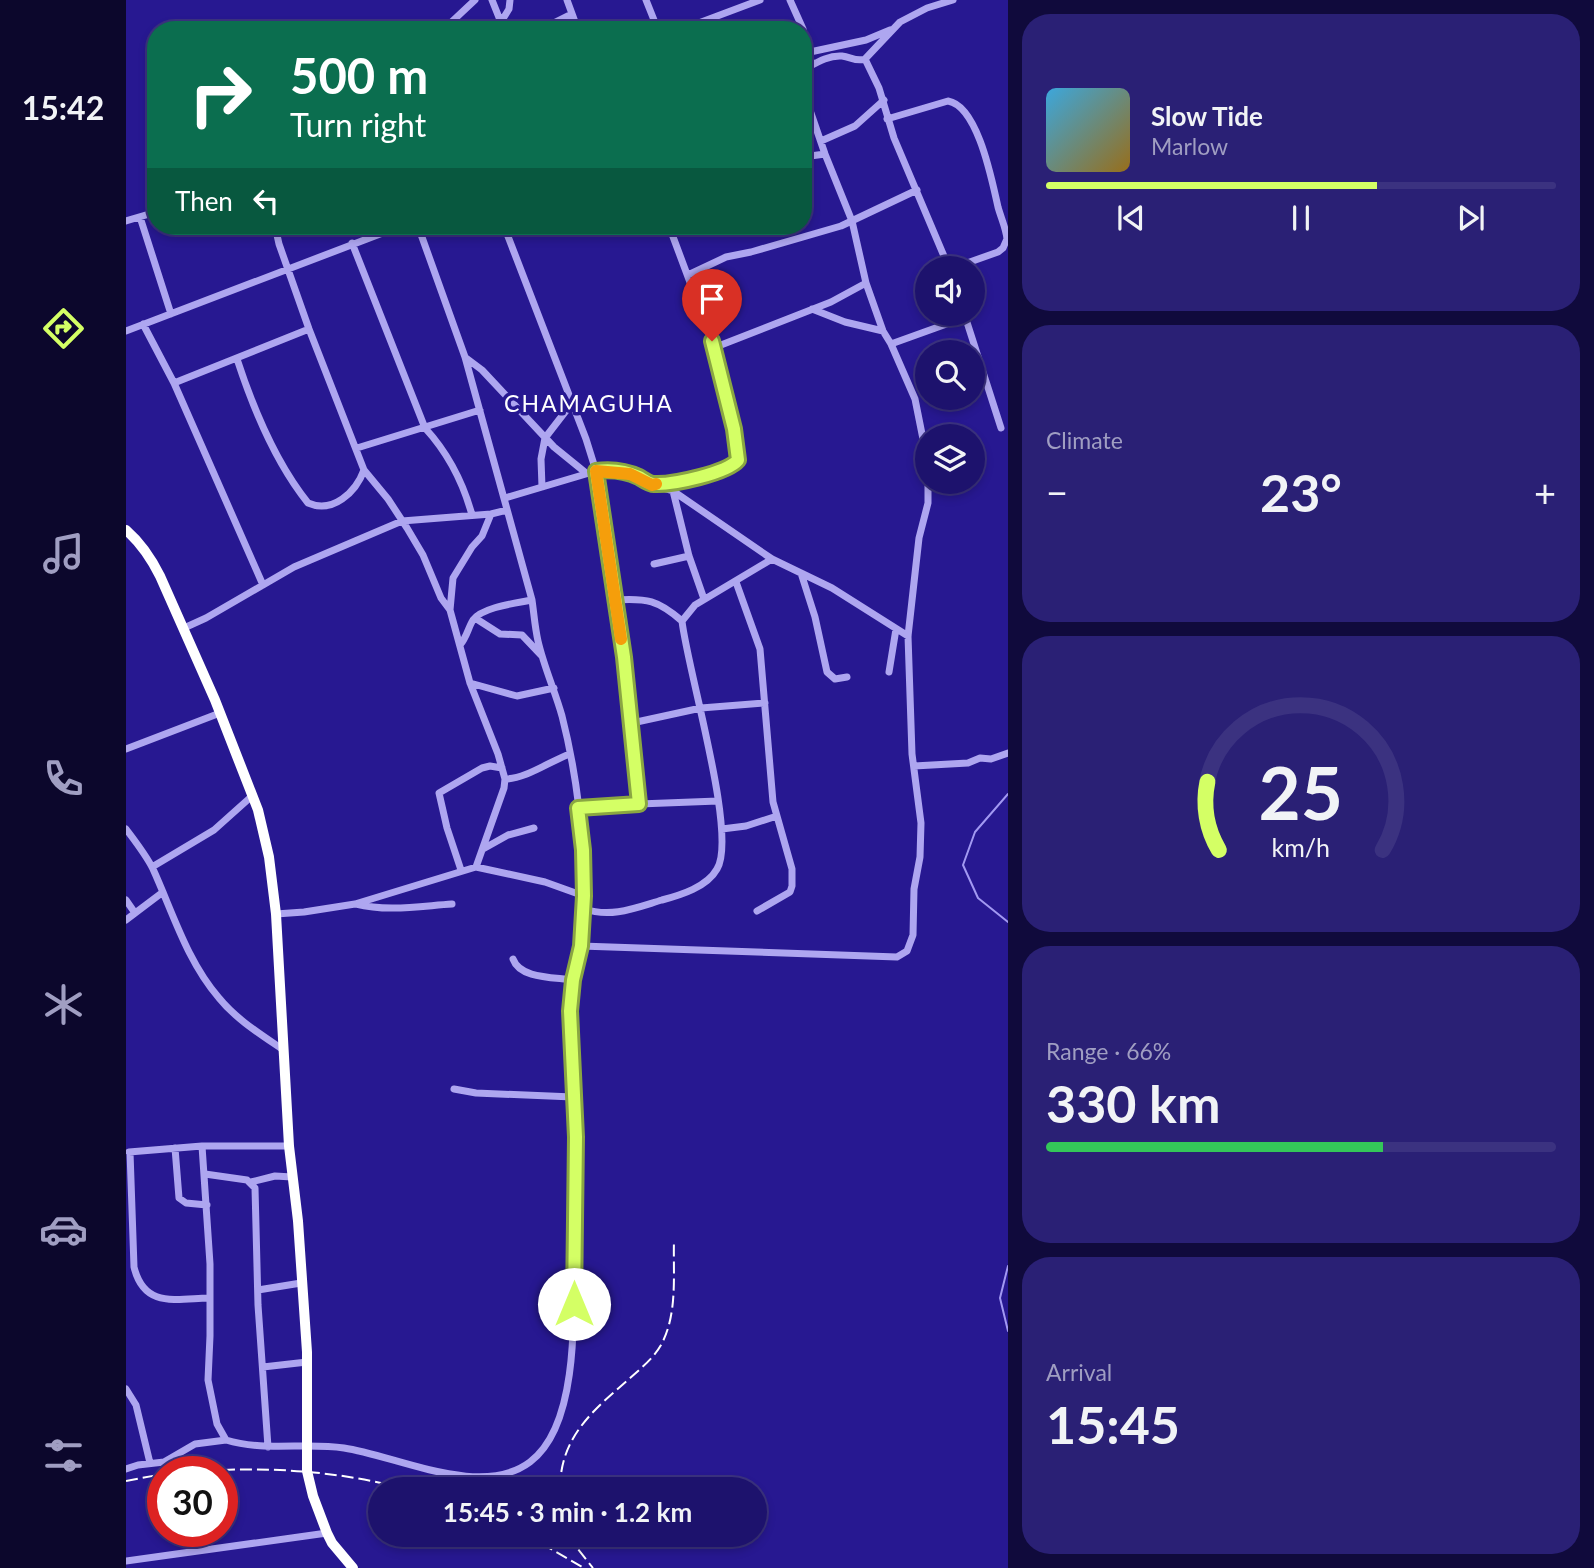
<!DOCTYPE html>
<meta charset="utf-8">
<style>
:root{--surface:#1d126d;--page:#2a2075;--text:#f1f3f6;--muted:#a09ec2;--line:#3b3280;--accent:#d4ff65}
body{margin:0;font-family:Lato,sans-serif;background:var(--page);color:var(--text);height:100vh;display:flex;flex-direction:column;font-size:26px;white-space:nowrap}
*{box-sizing:border-box;margin:0}
p{font-size:23px;color:var(--muted)}
.icon{flex:none;width:38px;height:38px;fill:none;stroke:currentColor;stroke-width:2;stroke-linecap:round;stroke-linejoin:round}
.map{position:relative;flex:1;overflow:hidden}
.details{display:flex;flex-direction:column;gap:14px;padding:14px;background:#100a3c;width:586px}
.details>*{flex:none}
.hud{position:absolute;left:21px;top:21px;width:665px;height:214px;border-radius:28px;box-shadow:0 4px 10px #0003,0 0 0 2px var(--line);background:#0b6e4f;color:#fff;overflow:hidden}
.controls{position:absolute;left:789px;top:256px;display:grid;gap:14px}
.controls a{display:grid;place-items:center;width:70px;height:70px;border-radius:50%;background:var(--surface);box-shadow:0 4px 10px #0003,0 0 0 2px var(--line);font-size:35px}
.speed{position:absolute;left:21px;top:1456px;display:flex;gap:14px;font-size:35px;font-weight:700;text-align:center}
.speed>*{display:grid;place-content:center;width:91px;height:91px;border-radius:50%;background:var(--surface);box-shadow:0 4px 10px #0003,0 0 0 2px var(--line);line-height:1}
.speed .limit{border:10px solid #d22;background:#fff;color:#111}
.pin{position:absolute;display:grid;place-items:center;width:60px;height:60px;color:#fff;margin:-72px -30px;border-radius:50% 50% 50% 0;rotate:-45deg;box-shadow:0 0 7px #0007}
.pin .icon{rotate:45deg}
.me{position:absolute;width:77px;margin:-38px;rotate:0deg;stroke-linejoin:round;filter:drop-shadow(0 0 5px #0008)}
.turn{display:flex;align-items:center;gap:24px;height:147px;padding:0 28px;font-size:32px}
.turn .icon{width:91px;height:91px;stroke-width:2.5}
.turn b{display:block;font-size:49px;line-height:60px}
.then{display:flex;align-items:center;height:66px;padding:0 28px;background:#0003;gap:14px;font-size:26px}
.big{font-size:52px;font-weight:700;line-height:1.1}
.details .card{flex:1;display:flex;flex-direction:column;justify-content:center;gap:10px;min-width:0;padding:0 24px;border-radius:28px;background:var(--page)}
.details .dial{align-items:center;gap:0}
.dial svg{height:182px;overflow:visible;fill:none;stroke:var(--line);stroke-width:7;stroke-linecap:round;text-anchor:middle}
.dial text{fill:var(--text);stroke:none}
.song{display:flex;align-items:center;gap:21px}
.cover{width:84px;height:84px;border-radius:10px;background:linear-gradient(135deg,hsl(200 70% 55%),hsl(40 70% 35%))}
.played{height:7px;border-radius:4px;background:linear-gradient(90deg,var(--accent) 65%,var(--line) 65%)}
.keys{display:flex;justify-content:space-around;direction:ltr}
.heat{display:flex;justify-content:space-between;align-items:center;font-size:38px;direction:ltr}
.charge{height:10px;border-radius:5px;background:linear-gradient(90deg,#34c759 66%,var(--line) 0)}
.trip{position:absolute;left:242px;top:1477px;width:399px;height:70px;border-radius:35px;background:var(--surface);box-shadow:0 4px 10px #0003,0 0 0 2px var(--line);font-weight:700;line-height:70px;text-align:center}
main{display:flex;flex:1;min-height:0}
.tabs{display:flex;flex-direction:column;width:126px;justify-content:space-around;align-items:center;background:#0c072c;color:var(--muted)}
.tabs .icon{width:49px;height:49px}
.tabs .selected{color:var(--accent)}
.tabs b{font-size:32px;color:var(--text)}
.map>svg:first-child{display:block}
</style>
<main>
<nav class="tabs">
<b>15:42</b>
<svg class="icon selected" aria-label="directions" viewBox="0 0 24 24"><path d="M12 3l9 9-9 9-9-9zM9 14v-3h6M13 9l2 2-2 2"/></svg>
<svg class="icon" aria-label="music" viewBox="0 0 24 24"><path d="M9 18V5l10-2v13"/><circle cx="6" cy="18" r="3"/><circle cx="16" cy="16" r="3"/></svg>
<svg class="icon" aria-label="phone" viewBox="0 0 24 24"><path d="M5 4h4l2 5-3 2q2 4 5 5l2-3 5 2v4C11 20 4 13 5 4z"/></svg>
<svg class="icon" aria-label="climate" viewBox="0 0 24 24"><path d="M12 3v18M4 7l16 10M4 17L20 7"/></svg>
<svg class="icon" aria-label="car" viewBox="0 0 24 24"><path d="M5 17H2v-5l4-1 3-4h7l3 4 3 1v5h-3M9 17h6M6 11h13"/><circle cx="7" cy="17" r="2"/><circle cx="17" cy="17" r="2"/></svg>
<svg class="icon" aria-label="filters" viewBox="0 0 24 24"><path d="M4 7h16M4 17h16"/><circle cx="9" cy="7" r="2"/><circle cx="15" cy="17" r="2"/></svg>
</nav>
<div class="map">
<svg width="882" height="1568" viewBox="0 0 882 1568">
<rect width="100%" height="100%" fill="#271891"/>
<g fill="none" stroke-linecap="round" stroke-linejoin="round">
<path stroke="#a299f2" stroke-width="2" d="M882 794 849 832 837 865 852 898 882 922
M882 1266 874 1298 882 1331"/>
<path stroke="#aea6f0" stroke-width="7" d="M366 0 378 30
M441 0 452 30
M520 0 532 30
M664 0 677 29 686 65
M375 22 383 9 384 0
M317 30 349 0
M414 30 446 14
M554 30 634 0
M684 52 740 40 764 30
M739 59 753 88 768 138 823 268
M677 70C690 63 702 55 716 56 725 57 730 62 739 59L774 22 801 8 827 0
M677 90 699 154 726 221 740 283 757 331 765 344 789 399 802 464
M761 119 822 101C852 106 866 181 872 207 875 218 880 228 881 239L877 248 872 252 827 268
M695 141 729 126 758 100
M677 157 699 154
M14 217 45 314
M0 221 30 212
M149 226 153 244 183 329 238 470 262 499 281 528 297 555 315 598 324 610 344 683 372 754 379 779 378 788 350 867
M378 226 460 439 470 471 498 657 513 804 451 808
M543 226 590 352
M226 243 299 428C322 453 337 482 346 515
M562 275 600 257 625 252 715 226 791 190
M686 309 719 322 757 331
M838 313 875 428
M17 324 48 383 137 585
M0 331 275 226
M765 344 840 317
M340 358 356 370 428 447 460 473
M111 359C127 408 149 462 182 503 207 514 230 492 238 470
M48 383 183 329
M231 448 354 410
M530 484C551 481 599 476 612 460 609 423 595 389 590 352L595 345 705 302 740 283
M416 487 415 459 419 438 446 403
M547 491 563 556 578 599
M379 498 470 471 504 474 526 485 547 491 646 559 706 588 782 636
M528 564 563 556
M675 573 689 617 701 672 709 679 721 677
M610 582 634 649 647 802 666 869V886L664 892 631 911
M489 600C521 598 532 600 556 621
M324 610 327 578 346 547 356 536 365 514
M349 618 374 634 396 635 415 655
M58 628 80 618 168 567 276 521 365 514 381 510
M334 645C341 637 342 628 347 620 356 607 391 603 406 600
M763 672 770 629
M344 683 391 696 428 688
M506 723 575 708 639 703
M0 749 94 713
M788 766 842 763 854 758 865 759 882 753
M379 779C400 779 424 761 444 754
M513 804 592 801
M0 829C9 841 20 855 27 869 47 913 61 961 93 998 110 1019 134 1034 156 1049
M596 829 620 826 651 816
M357 849 382 835 408 828
M26 867 88 830 126 796
M335 870 321 828 313 793 356 768 364 766 376 768
M0 900 9 913
M230 904C261 912 295 906 326 904
M458 909C486 918 509 908 536 900 555 895 581 887 591 869 612 836 561 668 556 621L569 605 646 559
M150 914 178 912 229 904 350 867 419 882 458 896
M0 920 37 892
M455 946 771 957 781 951 787 935 788 889 794 857 795 823 786 754 782 636 793 538 802 503V481
M387 959C394 979 428 977 447 980
M328 1089 350 1093 447 1097
M76 1146 84 1264V1336L82 1380 91 1424 100 1440C139 1452 179 1442 218 1448 271 1456 355 1499 404 1462 459 1421 446 1289 447 1227 447 1197 450 1167 450 1137 449 1096 444 1054 444 1012 445 989 451 969 455 947 460 916 459 883 457 852 454 807 447 759 436 716 429 691 418 667 412 641 409 628 408 614 406 600L339 357 292 226
M49 1148 53 1198 60 1203 81 1205
M3 1152 76 1146H163
M4 1152 8 1267C18 1308 49 1299 82 1298
M79 1174 121 1180 129 1188 132 1305 142 1447
M125 1182 149 1176 166 1177
M132 1290 175 1283
M137 1367 181 1362
M0 1389 10 1405 24 1463
M0 1469 12 1465 38 1462 69 1444 100 1440
M0 1561 201 1533"/>
<path stroke="#fff" stroke-width="10" d="M0 530C15 543 25 558 34 576L89 700 132 810 143 857 150 914 163 1146 172 1221 181 1352V1471L187 1496 201 1533 206 1543 227 1568"/>
<path stroke="#fff" stroke-width="2" stroke-dasharray="12 5" stroke-linecap="butt" d="M63 1472C137 1466 208 1470 280 1489
M0 1481 37 1474
M434 1489C434 1438 466 1411 502 1380 514 1369 527 1359 535 1345 552 1314 547 1274 548 1240
M401 1535 458 1568
M444 1535 451 1548 467 1568"/>
</g>
<g fill="none" stroke-linecap="round" stroke-linejoin="round">
<g stroke="#8aa642" stroke-width="18">
<path id="route" d="M448 1304 450 1137 444 1011 447 980 455 946 458 896 457 850 452 808 513 804 498 657 470 471C485 469 500 471 513 477 518 480 523 484 528 484 547 485 601 473 612 460L608 429 586 341"/>
</g>
<use href="#route" stroke="#d4ff65" stroke-width="12"/>
<path stroke="#f59e0b" stroke-width="12" d="M495 639 470 471 504 474 526 485 530 484"/>
</g>
<g text-anchor="middle" stroke-width="7" stroke-linejoin="round" paint-order="stroke">
<g font-size="23" letter-spacing="2" fill="#fff" stroke="#271891">
<text x="463" y="412">CHAMAGUHA</text>
</g>
</g>
</svg>
<div class="controls">
<a><svg class="icon" aria-label="sound" viewBox="0 0 24 24"><path d="M4 9h4l5-4v14l-5-4H4zM17 9q2 3 0 6"/></svg></a>
<a><svg class="icon" aria-label="search" viewBox="0 0 24 24"><circle cx="10" cy="10" r="6"/><path d="M15 15l6 6"/></svg></a>
<a><svg class="icon" aria-label="layers" viewBox="0 0 24 24"><path d="M12 4l9 5-9 5-9-5zM3 14l9 5 9-5"/></svg></a>
</div>
<div class="speed"><div class="limit">30</div></div>
<div class="pin" style="left:586px;top:341px;background:#d93025"><svg class="icon" aria-label="arrive" viewBox="0 0 24 24"><path d="M6 21V4h12l-3 4 3 4H6"/></svg></div>
<svg class="me" style="left:448px;top:1304px" viewBox="-20 -20 40 40"><circle r="19" fill="#fff"/><path d="M0-13L10 11 0 6-10 11z" fill="#d4ff65"/></svg>
<div class="trip">15:45 · 3 min · 1.2 km</div>
<div class="hud">
<div class="turn"><svg class="icon" aria-label="right" viewBox="0 0 24 24"><path d="M7 20v-9h11M14 6l5 5-5 5"/></svg><div><b>500 m</b>Turn right</div></div>
<div class="then">Then<svg class="icon" aria-label="left" viewBox="0 0 24 24"><path d="M17 20v-9H6M10 6l-5 5 5 5"/></svg></div>
</div>
</div>
<section class="details">
<div class="card">
<div class="song"><i class="cover"></i><div><b>Slow Tide</b><p>Marlow</p></div></div>
<div class="played"></div>
<div class="keys"><svg class="icon" aria-label="previous" viewBox="0 0 24 24"><path d="M18 5L8 12l10 7zM5 5v14"/></svg><svg class="icon" aria-label="pause" viewBox="0 0 24 24"><path d="M8 5v14M16 5v14"/></svg><svg class="icon" aria-label="next" viewBox="0 0 24 24"><path d="M6 5l10 7-10 7zM19 5v14"/></svg></div>
</div>
<div class="card"><p>Climate</p>
<div class="heat"><a>−</a><b class="big">23°</b><a>+</a></div>
</div>
<div class="card dial"><svg viewBox="0 0 100 80">
<path d="M14 69A42 42 0 1 1 86 69"/>
<path d="M14 69A42 42 0 0 1 9 39" stroke="#d4ff65"/>
<text x="50" y="56" font-size="32" font-weight="700">25</text>
<text x="50" y="72" font-size="11">km/h</text>
</svg></div>
<div class="card"><p>Range · 66%</p><b class="big">330 km</b><div class="charge"></div></div>
<div class="card"><p>Arrival</p><b class="big">15:45</b></div>
</section>
</main>
